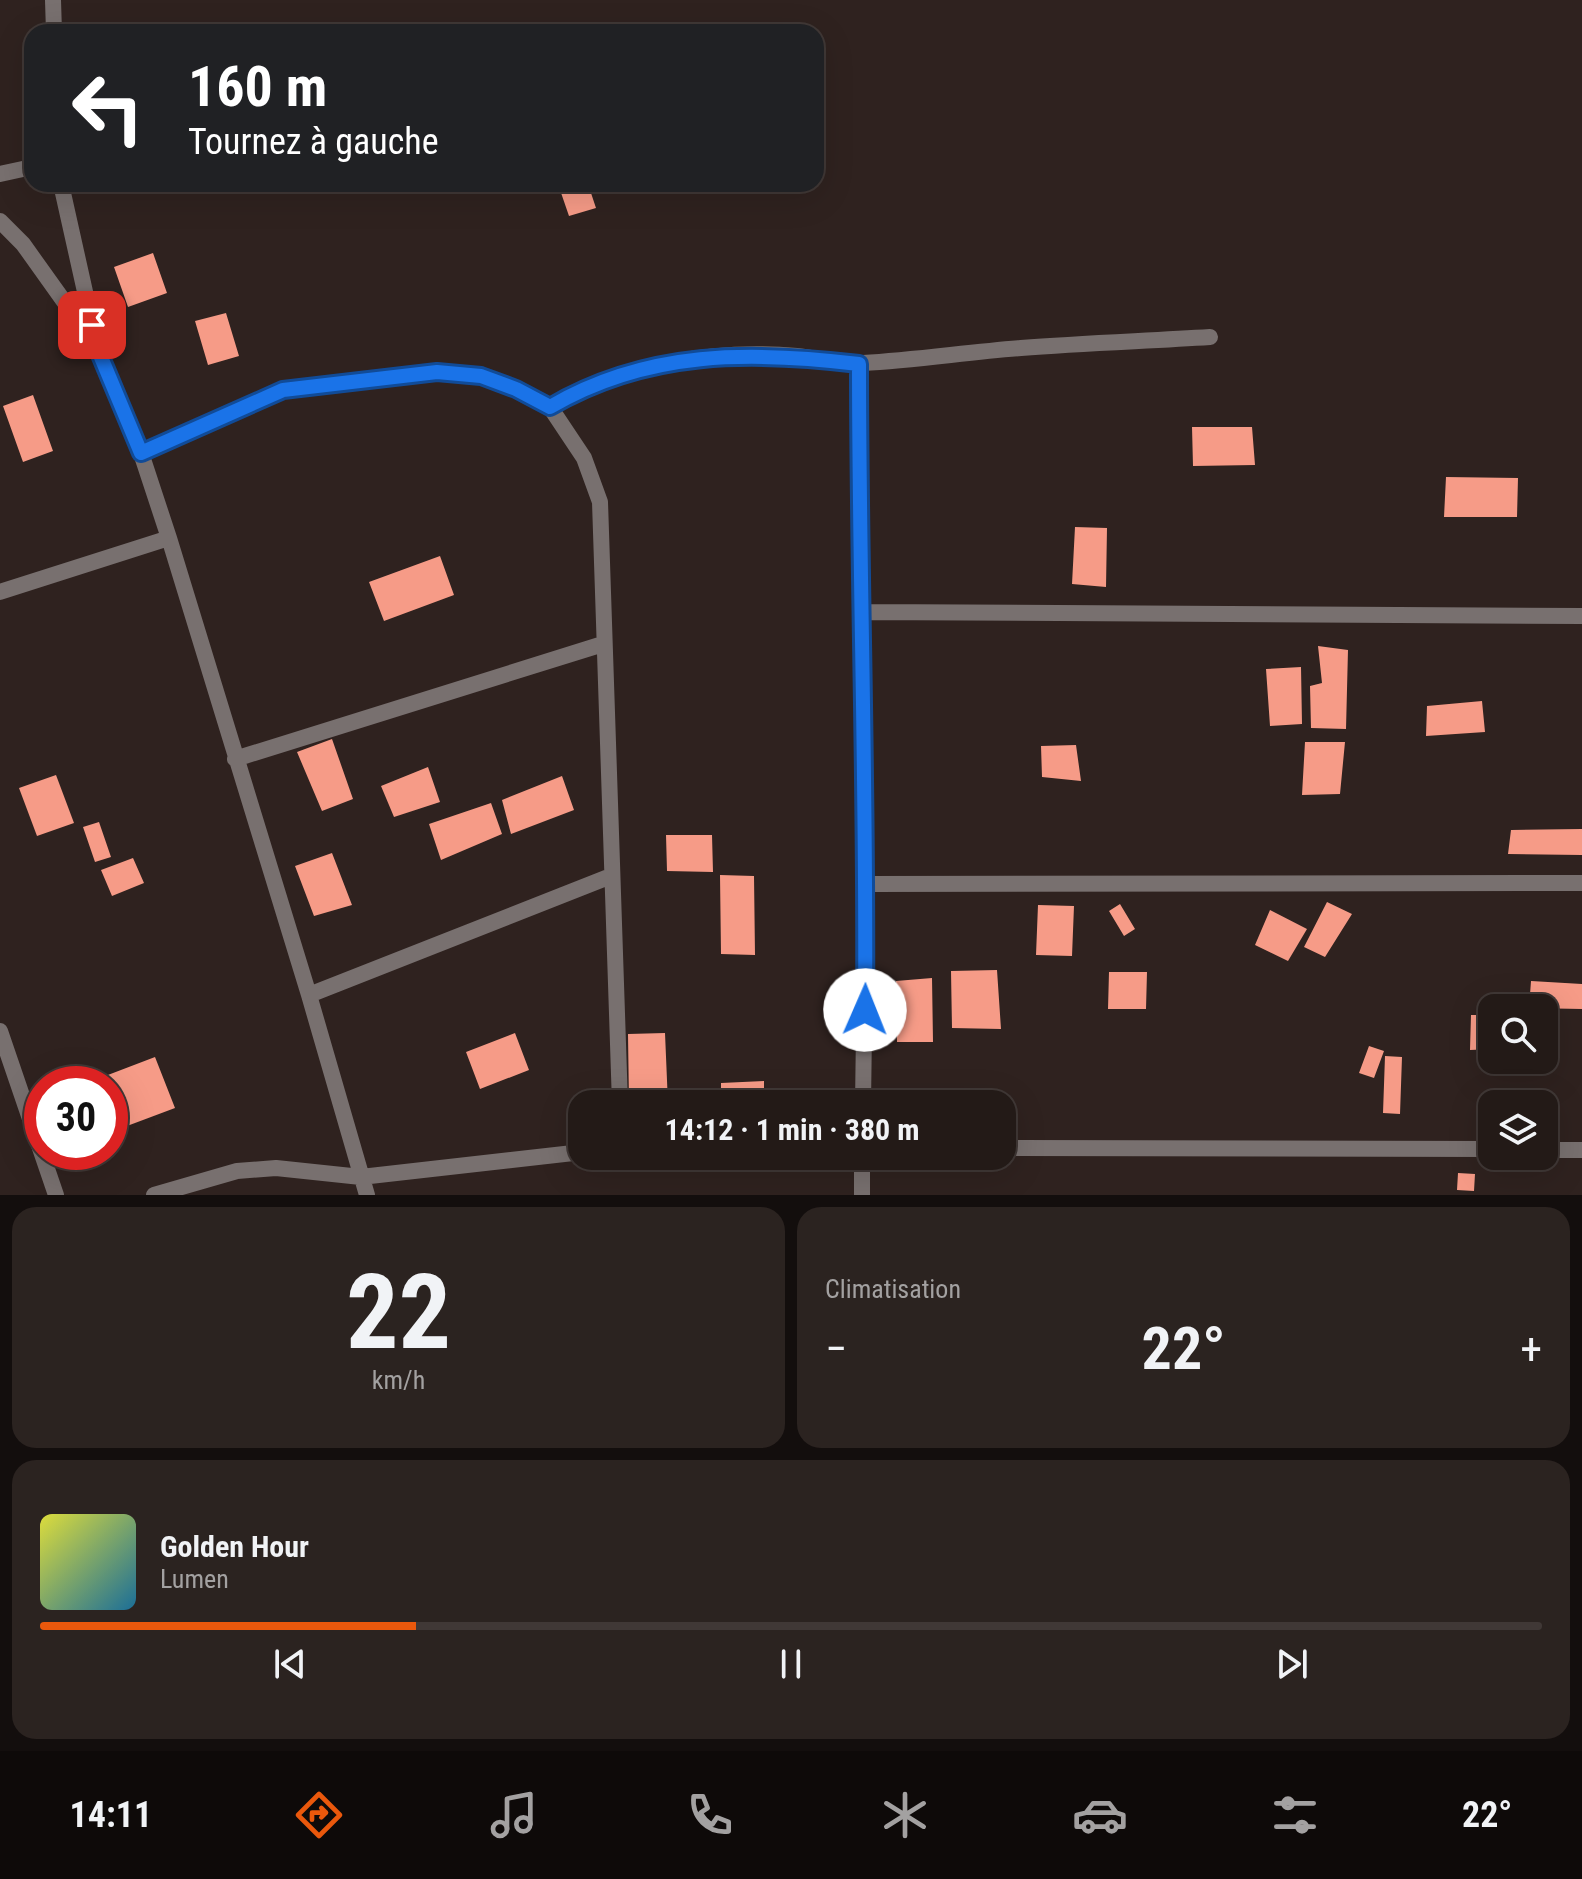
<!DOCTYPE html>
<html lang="fr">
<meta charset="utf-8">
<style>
:root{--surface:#231a17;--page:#2b2320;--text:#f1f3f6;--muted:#a3a1a1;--line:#403836;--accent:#ea580c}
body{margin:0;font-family:"Roboto Condensed",sans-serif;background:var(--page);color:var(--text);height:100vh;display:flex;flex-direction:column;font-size:30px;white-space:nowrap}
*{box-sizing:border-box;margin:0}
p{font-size:26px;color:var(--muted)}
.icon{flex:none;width:44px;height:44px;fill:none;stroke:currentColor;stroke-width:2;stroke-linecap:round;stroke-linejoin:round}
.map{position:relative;height:1195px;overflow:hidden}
.panel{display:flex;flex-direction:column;gap:12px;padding:12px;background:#130e0d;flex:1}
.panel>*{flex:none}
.guide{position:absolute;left:24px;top:24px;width:800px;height:168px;border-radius:24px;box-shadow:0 8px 32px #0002,0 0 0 2px var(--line);background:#202124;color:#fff;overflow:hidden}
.buttons{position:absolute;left:1478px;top:994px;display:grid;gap:16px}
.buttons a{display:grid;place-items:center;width:80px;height:80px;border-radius:16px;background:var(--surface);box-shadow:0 8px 32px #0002,0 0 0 2px var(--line);font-size:40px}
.speed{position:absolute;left:24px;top:1066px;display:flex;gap:16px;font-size:40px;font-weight:700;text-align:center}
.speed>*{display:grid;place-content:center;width:104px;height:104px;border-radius:50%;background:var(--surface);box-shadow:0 8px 32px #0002,0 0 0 2px var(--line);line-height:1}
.speed .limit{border:12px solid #d22;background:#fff;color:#111}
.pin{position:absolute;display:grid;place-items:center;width:68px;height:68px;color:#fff;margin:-34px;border-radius:16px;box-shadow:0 4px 12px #0006}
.me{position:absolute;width:88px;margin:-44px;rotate:1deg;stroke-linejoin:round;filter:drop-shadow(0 0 6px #0008)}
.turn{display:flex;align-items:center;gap:28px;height:168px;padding:0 32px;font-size:36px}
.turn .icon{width:104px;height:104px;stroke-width:2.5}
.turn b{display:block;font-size:56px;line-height:68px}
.big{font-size:60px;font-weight:700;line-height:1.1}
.panel .card{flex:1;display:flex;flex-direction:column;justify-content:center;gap:12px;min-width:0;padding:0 28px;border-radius:24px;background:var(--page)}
.panel .dial{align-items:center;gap:0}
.dial b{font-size:104px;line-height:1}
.song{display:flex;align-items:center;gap:24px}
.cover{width:96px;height:96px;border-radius:12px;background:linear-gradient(135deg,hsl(60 70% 55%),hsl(200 70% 35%))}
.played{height:8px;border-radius:4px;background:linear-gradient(90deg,var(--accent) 25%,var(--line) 25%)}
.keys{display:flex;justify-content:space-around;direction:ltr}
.heat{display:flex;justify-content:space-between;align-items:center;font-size:44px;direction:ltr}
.panel .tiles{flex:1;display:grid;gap:12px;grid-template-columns:1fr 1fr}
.card:last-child{grid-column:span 2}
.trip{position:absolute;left:568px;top:1090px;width:448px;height:80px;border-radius:24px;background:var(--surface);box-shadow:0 8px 32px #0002,0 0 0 2px var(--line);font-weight:700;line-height:80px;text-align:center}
.dock{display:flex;height:128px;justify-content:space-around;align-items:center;background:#0e0a09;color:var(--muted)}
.dock .icon{width:56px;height:56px}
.dock .selected{color:var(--accent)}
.dock b{font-size:36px;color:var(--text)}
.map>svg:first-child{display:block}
</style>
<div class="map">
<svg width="1582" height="1195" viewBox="0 0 1582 1195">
<rect width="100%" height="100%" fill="#2f221f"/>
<path fill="#f69b87" d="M558 184H588L596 208 569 216Z
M153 253 167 293 128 307 114 267Z
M226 313 239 356 208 365 195 321Z
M33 395 53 451 23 462 3 406Z
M1192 427H1252L1255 465 1193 466Z
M1446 477 1518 478 1517 517H1444Z
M1075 527 1107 528 1106 587 1072 584Z
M440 556 454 595 384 621 369 582Z
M1318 646 1348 650 1346 729 1311 728 1310 686 1322 683Z
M1301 667 1302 724 1270 726 1266 669Z
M1482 701 1485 732 1426 736 1427 706Z
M332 739 353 799 322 811 297 752Z
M1305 742H1345L1340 794 1302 795Z
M1076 745 1081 781 1042 777 1041 746Z
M428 767 440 802 394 817 381 786Z
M56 775 74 823 37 836 19 788Z
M562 776 574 810 511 834 502 800Z
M491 803 502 834 441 860 429 824Z
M99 822 111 857 95 862 83 827Z
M1582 829V855L1508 854 1511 830Z
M666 835H712L713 872 667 871Z
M332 853 352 905 314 916 295 866Z
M133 858 144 883 112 896 101 870Z
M720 875 754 876 755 955 721 954Z
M1327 902 1352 914 1325 957 1304 947Z
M1120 904 1135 929 1124 936 1109 911Z
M1038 905 1074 906 1072 956 1036 955Z
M1270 910 1307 929 1288 961 1255 945Z
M997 970 1001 1029 952 1028 951 971Z
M1109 972H1147L1146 1009H1108Z
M932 978 933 1042H897L896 981Z
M1531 981 1582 984V1009L1529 1008Z
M1471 1015H1492V1049L1470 1050Z
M515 1033 529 1070 480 1089 466 1052Z
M665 1033 668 1104H629L628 1034Z
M1369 1046 1384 1051 1374 1078 1359 1073Z
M1385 1056 1402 1057 1400 1114 1383 1113Z
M155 1057 175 1108 119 1129 110 1104V1084H102L100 1078Z
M764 1081V1104H721V1083Z
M1458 1173 1475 1174 1474 1191 1457 1190Z"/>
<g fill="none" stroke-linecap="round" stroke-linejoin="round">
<path stroke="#78706f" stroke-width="16" d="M53 0 54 32
M0 174 32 167
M61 184 98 350 141 453 169 538 309 995 367 1195
M0 221 23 244 93 342
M859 364V534L866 884 863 1104
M550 407C622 364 713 349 797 356 818 358 841 365 863 363 916 360 968 352 1021 348 1084 343 1147 341 1210 337
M141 453 283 390 437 372 481 376 516 389 550 407 584 458 600 502 620 1104
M0 592 169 538
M862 612 1582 616
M235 759 603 644
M866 884 1582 883
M309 995 611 876
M0 1031 56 1195
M1002 1148 1492 1149
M1544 1150H1582
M154 1195 237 1171 276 1168 361 1177 582 1152
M862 1195V1156"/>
</g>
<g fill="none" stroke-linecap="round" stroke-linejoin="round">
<g stroke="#114b97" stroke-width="20">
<path id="route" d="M92 325 98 350 141 453 283 390 437 372 481 376 516 389 550 407C647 350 751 351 859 364 859 579 867 794 865 1010"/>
</g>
<use href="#route" stroke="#1a73e8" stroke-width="14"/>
</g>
</svg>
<div class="buttons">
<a><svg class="icon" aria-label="search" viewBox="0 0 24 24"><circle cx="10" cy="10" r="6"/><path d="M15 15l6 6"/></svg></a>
<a><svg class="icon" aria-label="layers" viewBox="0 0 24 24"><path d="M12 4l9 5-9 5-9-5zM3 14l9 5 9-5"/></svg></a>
</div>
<div class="speed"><div class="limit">30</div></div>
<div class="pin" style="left:92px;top:325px;background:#d93025"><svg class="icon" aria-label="arrive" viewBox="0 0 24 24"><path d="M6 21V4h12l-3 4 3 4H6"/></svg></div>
<svg class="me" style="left:865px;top:1010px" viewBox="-20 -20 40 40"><circle r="19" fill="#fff"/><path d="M0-13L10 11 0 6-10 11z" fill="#1a73e8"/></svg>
<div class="trip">14:12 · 1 min · 380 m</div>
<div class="guide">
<div class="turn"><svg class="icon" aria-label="left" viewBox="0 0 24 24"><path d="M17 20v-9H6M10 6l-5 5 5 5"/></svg><div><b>160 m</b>Tournez à gauche</div></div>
</div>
</div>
<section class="panel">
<div class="tiles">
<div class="card dial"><b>22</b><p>km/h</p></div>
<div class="card"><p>Climatisation</p>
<div class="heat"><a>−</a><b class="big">22°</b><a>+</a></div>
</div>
<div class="card">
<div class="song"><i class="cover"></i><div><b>Golden Hour</b><p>Lumen</p></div></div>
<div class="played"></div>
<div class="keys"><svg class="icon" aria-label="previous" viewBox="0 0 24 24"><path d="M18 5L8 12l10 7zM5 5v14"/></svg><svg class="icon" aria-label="pause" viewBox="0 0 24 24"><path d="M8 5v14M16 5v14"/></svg><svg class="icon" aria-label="next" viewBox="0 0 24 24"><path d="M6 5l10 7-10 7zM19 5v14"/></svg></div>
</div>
</div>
</section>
<nav class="dock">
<b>14:11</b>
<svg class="icon selected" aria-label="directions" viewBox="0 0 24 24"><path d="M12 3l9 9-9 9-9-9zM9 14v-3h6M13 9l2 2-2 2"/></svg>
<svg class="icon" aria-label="music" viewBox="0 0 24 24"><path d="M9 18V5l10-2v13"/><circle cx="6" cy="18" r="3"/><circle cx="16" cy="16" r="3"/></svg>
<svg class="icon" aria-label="phone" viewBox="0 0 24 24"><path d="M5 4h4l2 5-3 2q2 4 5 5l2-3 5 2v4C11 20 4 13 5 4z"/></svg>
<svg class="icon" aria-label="climate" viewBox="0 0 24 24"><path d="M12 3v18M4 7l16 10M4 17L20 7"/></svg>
<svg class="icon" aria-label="car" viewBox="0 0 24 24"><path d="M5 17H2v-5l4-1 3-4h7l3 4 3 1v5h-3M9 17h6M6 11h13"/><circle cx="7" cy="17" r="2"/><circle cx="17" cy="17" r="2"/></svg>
<svg class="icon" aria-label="filters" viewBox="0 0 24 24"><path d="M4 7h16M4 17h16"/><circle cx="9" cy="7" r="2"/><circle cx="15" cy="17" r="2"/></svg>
<b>22°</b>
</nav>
